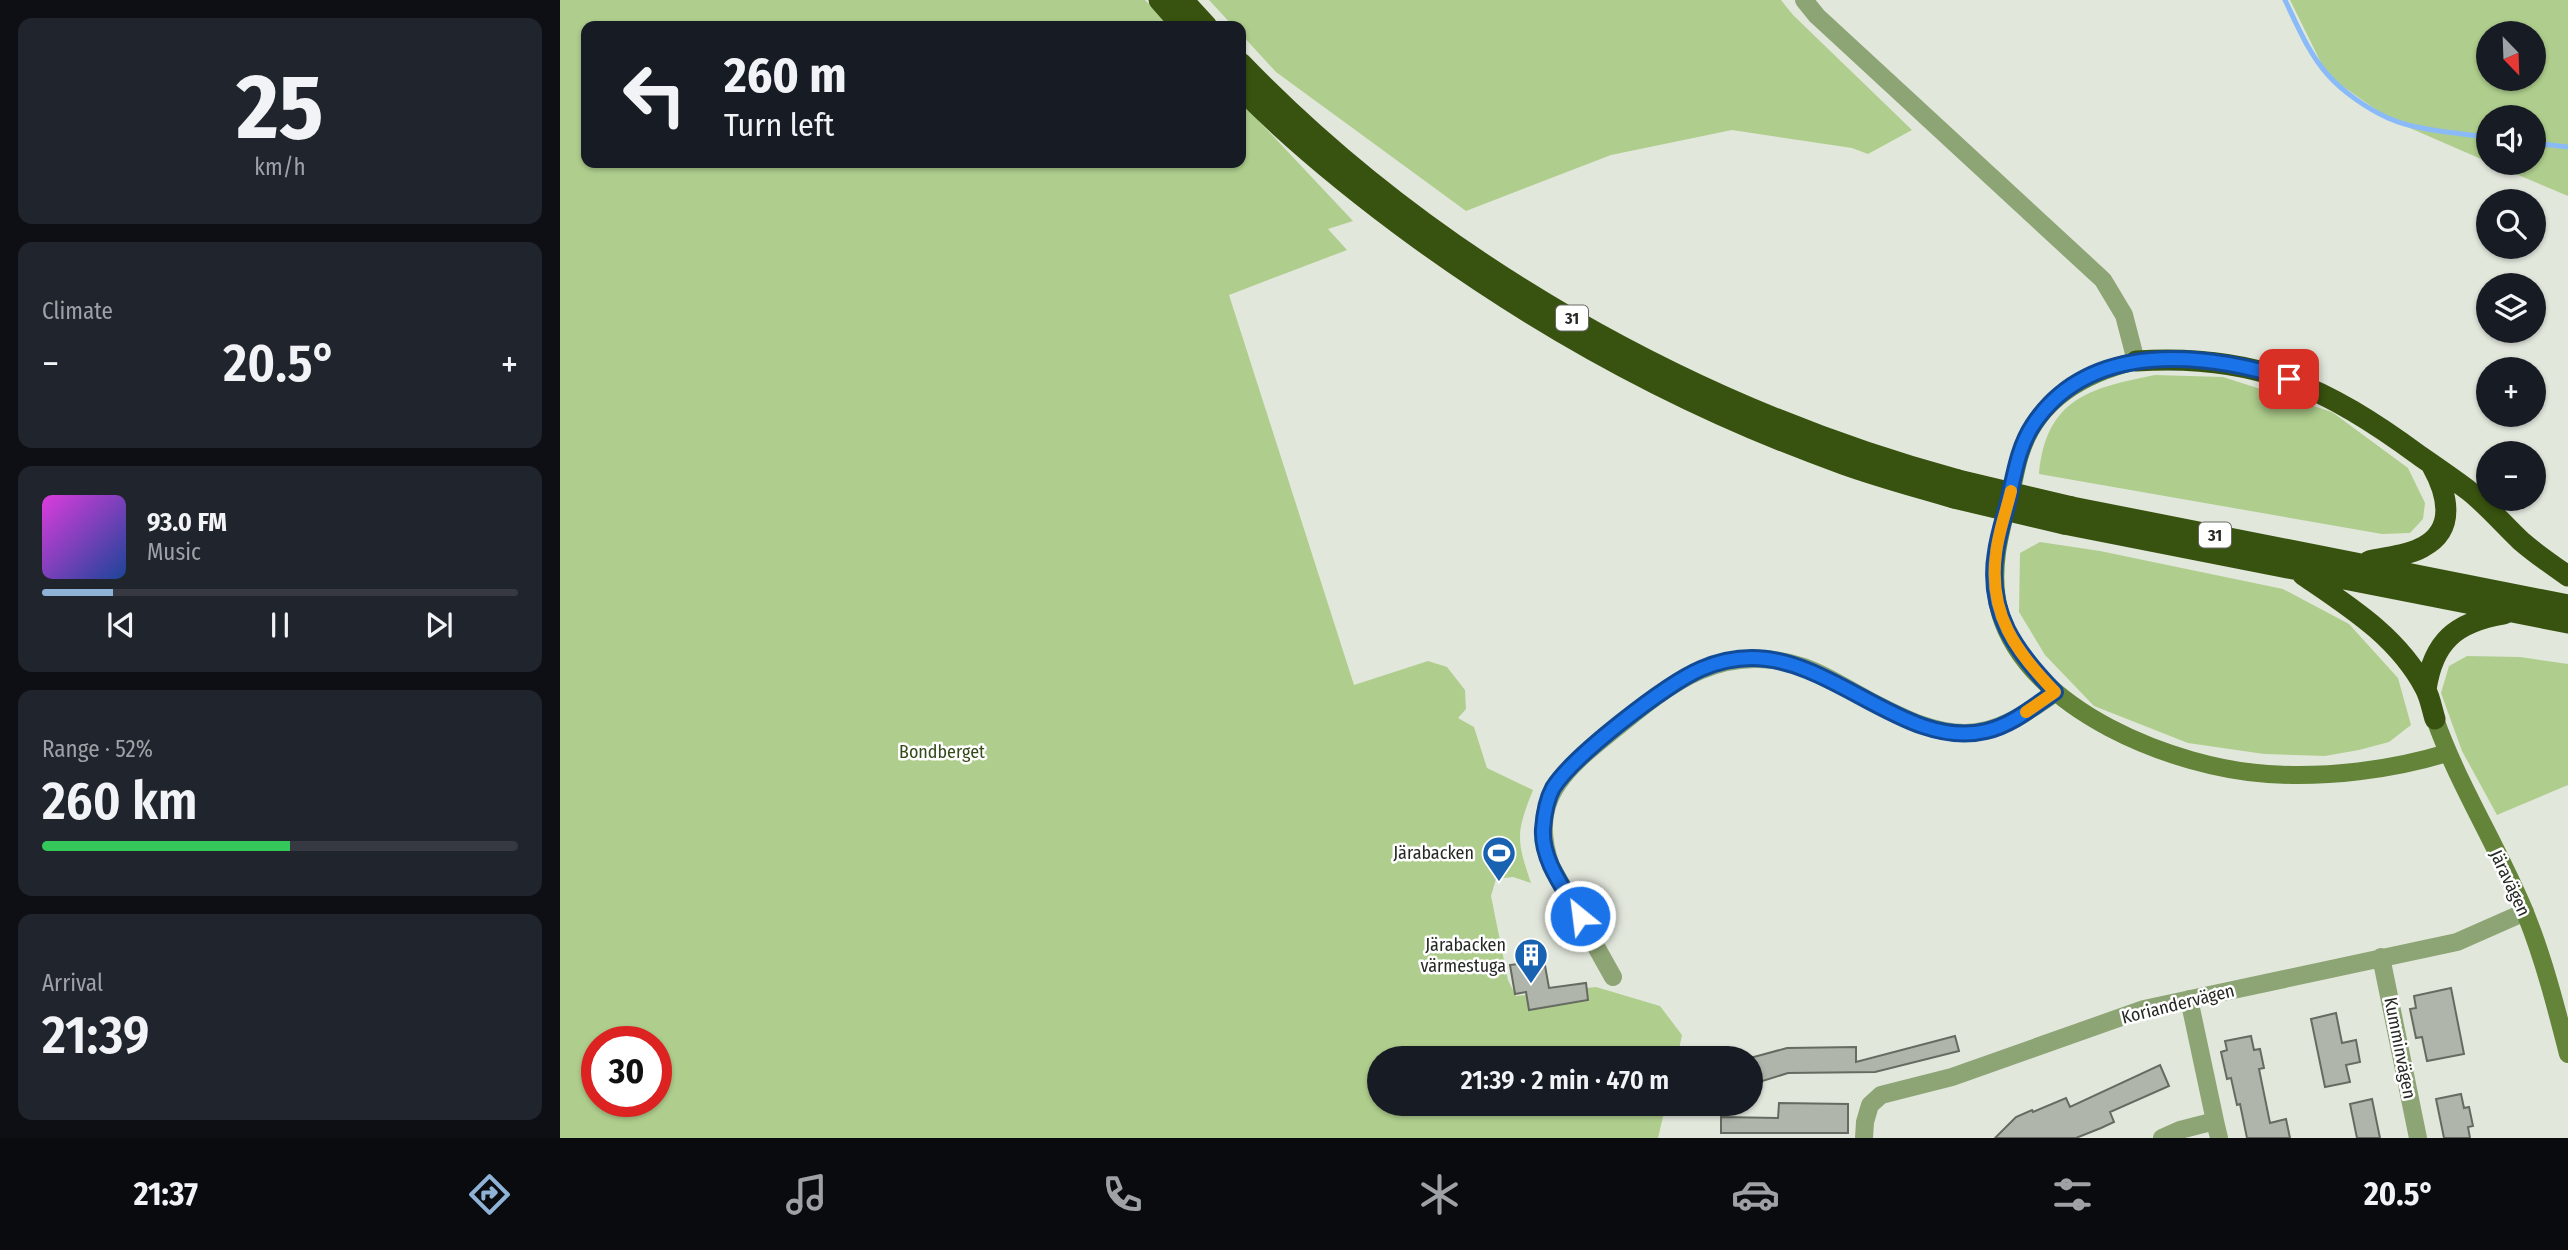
<!DOCTYPE html>
<meta charset="utf-8">
<style>
:root{--surface:#171b24;--page:#20242c;--text:#f1f3f6;--muted:#9ea1a6;--line:#363941;--accent:#8fb2d7}
body{margin:0;font-family:"Fira Sans Condensed",sans-serif;background:var(--page);color:var(--text);height:100vh;display:flex;flex-direction:column;font-size:26px;white-space:nowrap}
*{box-sizing:border-box;margin:0}
p{font-size:23px;color:var(--muted)}
.icon{flex:none;width:38px;height:38px;fill:none;stroke:currentColor;stroke-width:2;stroke-linecap:round;stroke-linejoin:round}
.map{position:relative;flex:1;overflow:hidden}
.side{display:flex;flex-direction:column;gap:18px;padding:18px;background:#0d0f14;width:560px}
.side>*{flex:none}
.banner{position:absolute;left:21px;top:21px;width:665px;height:147px;border-radius:14px;box-shadow:0 2px 5px #0004;background:#171b24;color:var(--text);overflow:hidden}
.needle{width:46px;rotate:157deg}
.fabs{position:absolute;left:1916px;top:21px;display:grid;gap:14px}
.fabs a{display:grid;place-items:center;width:70px;height:70px;border-radius:50%;background:var(--surface);box-shadow:0 2px 5px #0004;font-size:35px}
.speed{position:absolute;left:21px;top:1026px;display:flex;gap:14px;font-size:35px;font-weight:700;text-align:center}
.speed>*{display:grid;place-content:center;width:91px;height:91px;border-radius:50%;background:var(--surface);box-shadow:0 2px 5px #0004;line-height:1}
.speed .limit{border:10px solid #d22;background:#fff;color:#111}
.pin{position:absolute;display:grid;place-items:center;width:60px;height:60px;color:#fff;margin:-30px;border-radius:14px;box-shadow:0 4px 10px #0006}
.me{position:absolute;width:77px;margin:-38px;rotate:331deg;stroke-linejoin:round;filter:drop-shadow(0 0 5px #0008)}
.turn{display:flex;align-items:center;gap:24px;height:147px;padding:0 28px;font-size:32px}
.turn .icon{width:91px;height:91px;stroke-width:2.5}
.turn b{display:block;font-size:49px;line-height:60px}
.big{font-size:52px;font-weight:600;line-height:1.1}
.side .tile{flex:1;display:flex;flex-direction:column;justify-content:center;gap:10px;min-width:0;padding:0 24px;border-radius:14px;background:var(--page)}
.side .dial{align-items:center;gap:0}
.dial b{font-size:91px;line-height:1}
.song{display:flex;align-items:center;gap:21px}
.cover{width:84px;height:84px;border-radius:10px;background:linear-gradient(135deg,hsl(300 70% 55%),hsl(220 70% 35%))}
.played{height:7px;border-radius:4px;background:linear-gradient(90deg,var(--accent) 15%,var(--line) 15%)}
.keys{display:flex;justify-content:space-around;direction:ltr}
.heat{display:flex;justify-content:space-between;align-items:center;font-size:38px;direction:ltr}
.charge{height:10px;border-radius:5px;background:linear-gradient(90deg,#34c759 52%,var(--line) 0)}
.trip{position:absolute;left:807px;top:1046px;width:396px;height:70px;border-radius:35px;background:var(--surface);box-shadow:0 2px 5px #0004;font-weight:600;line-height:70px;text-align:center}
.menu{display:flex;height:112px;justify-content:space-around;align-items:center;background:#090b0e;color:var(--muted)}
.menu .icon{width:49px;height:49px}
.menu .selected{color:var(--accent)}
.menu b{font-size:32px;color:var(--text)}
main{display:flex;flex:1;min-height:0}
.map>svg:first-child{display:block}
</style>
<main>
<section class="side">
<div class="tile dial"><b>25</b><p>km/h</p></div>
<div class="tile"><p>Climate</p>
<div class="heat"><a>−</a><b class="big">20.5°</b><a>+</a></div>
</div>
<div class="tile">
<div class="song"><i class="cover"></i><div><b>93.0 FM</b><p>Music</p></div></div>
<div class="played"></div>
<div class="keys"><svg class="icon" aria-label="previous" viewBox="0 0 24 24"><path d="M18 5L8 12l10 7zM5 5v14"/></svg><svg class="icon" aria-label="pause" viewBox="0 0 24 24"><path d="M8 5v14M16 5v14"/></svg><svg class="icon" aria-label="next" viewBox="0 0 24 24"><path d="M6 5l10 7-10 7zM19 5v14"/></svg></div>
</div>
<div class="tile"><p>Range · 52%</p><b class="big">260 km</b><div class="charge"></div></div>
<div class="tile"><p>Arrival</p><b class="big">21:39</b></div>
</section>
<div class="map">
<svg width="2008" height="1138" viewBox="0 0 2008 1138">
<rect width="100%" height="100%" fill="#e2e7dc"/>
<path fill="#afce8d" fill-rule="evenodd" d="M0 0H585L610 26H26V163H681V102L793 221 768 229 787 250 669 295 794 685 868 661 887 667 905 690 906 709 898 718 914 727 927 768 973 790C956 833 956 839 971 883L953 877 936 879 931 896 948 980 956 996 1036 987 1100 1006 1122 1035 1117 1059H819V1104H1106L1098 1138H0ZM37 1041H96V1101H37Z
M649 0H1221L1233 15 1352 130 1308 154 1292 148 1172 130 1051 155 906 211 716 72 681 34V26H673Z
M1730 0H2008V196L1930 163H1974V117H1928V162L1829 119 1767 75ZM1974 33V79H1928V33Z
M1595 375 1663 377 1772 412 1848 468 1865 503 1863 519 1850 533 1822 534 1479 474C1486 399 1529 388 1595 375Z
M1480 542 1540 551 1723 589 1789 624 1838 678 1851 725 1829 742 1799 750 1765 756 1704 754 1628 743 1534 706 1485 655 1459 612 1460 553Z
M1907 656 1960 657 2008 664V785L1937 815 1902 751 1881 693 1889 666Z"/>
<g fill="none" stroke-linecap="round" stroke-linejoin="round">
<path stroke="#8abbf8" stroke-width="5" d="M1725 0C1737 25 1749 54 1768 75 1783 92 1808 109 1828 118 1857 131 1898 133 1928 137
M1974 143 2008 147"/>
</g>
<path fill="#afb5aa" stroke="#666b61" stroke-width="2" d="M984 960 989 988 1026 983 1028 1000 969 1010 966 992 955 994 950 965Z
M1891 988 1904 1054 1867 1061 1862 1037 1856 1038 1850 1009 1856 1008 1854 996Z
M1776 1013 1782 1043 1796 1040 1800 1062 1786 1065 1790 1082 1765 1087 1751 1019Z
M1395 1036 1399 1051 1315 1072 1228 1073 1190 1085V1058L1227 1048 1296 1047V1062Z
M1691 1036 1694 1050 1700 1049 1704 1068 1699 1069 1710 1123 1726 1119 1730 1138H1687L1680 1104 1677 1105 1671 1078 1667 1079 1661 1052 1667 1050 1665 1041Z
M1600 1065 1609 1086 1550 1112 1554 1122 1541 1128 1516 1138H1435L1456 1117 1472 1110 1473 1112 1506 1098 1510 1107Z
M1901 1094 1904 1108 1909 1107 1913 1126 1908 1127 1910 1138H1884L1876 1099Z
M1812 1099 1820 1138H1797L1790 1104Z
M1219 1103 1288 1104V1133H1161V1117L1218 1118Z"/>
<g fill="none" stroke-linecap="round" stroke-linejoin="round">
<path stroke="#8da474" stroke-width="18" d="M1244 0 1257 16 1543 280 1564 315 1576 361
M1821 957 1858 1138
M1053 977 991 866C972 812 992 781 1033 747 1099 694 1153 637 1244 667 1267 675 1289 690 1310 701 1340 716 1370 733 1405 733 1440 733 1467 712 1495 693
M1629 999 1655 1121
M1304 1138 1305 1122 1310 1105 1321 1095 1392 1077 1584 1009 1897 942 1965 912
M1602 1138 1620 1130 1655 1121 1659 1138"/>
<path stroke="#638439" stroke-width="18" d="M1576 361C1526 373 1478 399 1461 452 1457 463 1455 476 1452 488 1441 529 1428 570 1440 613 1469 711 1615 768 1708 774 1767 778 1831 770 1887 753
M1875 719C1899 787 1939 848 1966 915 1984 960 1996 1007 2008 1054"/>
<path stroke="#38520f" stroke-width="21" d="M599 0 622 26
M623 0 647 26
M681 63C872 261 1133 408 1398 480
M681 89C735 144 796 193 859 239 989 333 1131 410 1283 464 1319 477 1357 487 1394 498
M1576 361C1695 353 1766 387 1860 456 1876 467 1892 478 1908 490 1927 505 1943 524 1961 541 1976 554 1992 565 2008 576
M1512 507 2008 605
M1504 524 2008 623
M1809 561C1826 557 1847 556 1863 547 1897 529 1887 493 1872 466
M1743 575C1790 607 1838 637 1865 688 1870 697 1872 709 1875 719
M1866 690C1873 641 1896 622 1944 614"/>
<path stroke="#38520f" stroke-width="21" d="M1398 480 1512 507
M1394 498 1504 524"/>
</g>
<g fill="none" stroke-linecap="round" stroke-linejoin="round">
<g stroke="#114b97" stroke-width="18">
<path id="route" d="M1020 916C1005 890 981 860 983 829 984 816 987 799 993 788 1013 756 1106 684 1141 669 1157 662 1175 658 1192 658 1274 658 1347 750 1426 731 1452 725 1473 707 1495 692 1456 652 1426 612 1436 552 1438 537 1443 521 1447 506 1454 479 1457 449 1473 425 1529 340 1644 352 1729 379"/>
</g>
<use href="#route" stroke="#1a73e8" stroke-width="12"/>
<path stroke="#f59e0b" stroke-width="12" d="M1451 491C1446 512 1438 533 1436 554 1428 614 1456 652 1495 692L1466 712"/>
</g>
<defs>
<g id="stadium-pin" transform="scale(1.75)"><path d="M0 17L-7.5 6A9.5 9.5 0 1 1 7.5 6Z" fill="#1862b1" stroke="#fff"/><path d="M0-5a6.5 5 0 1 0 0 10a6.5 5 0 1 0 0-10ZM-3.5-1.8h7v3.6h-7Z" fill="#fff"/></g>
<g id="building-pin" transform="scale(1.75)"><path d="M0 17L-7.5 6A9.5 9.5 0 1 1 7.5 6Z" fill="#1862b1" stroke="#fff"/><path d="M-4-6H4V6H1V3H-1V6H-4ZM-2.5-4.3h1.7v1.8h-1.7ZM.8-4.3h1.7v1.8H.8ZM-2.5-1h1.7V.8h-1.7ZM.8-1h1.7V.8H.8Z" fill="#fff"/></g>
</defs>
<g fill-rule="evenodd">
<use href="#stadium-pin" x="939" y="853"/>
<use href="#building-pin" x="971" y="955"/>
</g>
<g text-anchor="middle" stroke-width="5" stroke-linejoin="round" paint-order="stroke">
<g fill="#fff" stroke="#686966" stroke-width="2">
<rect x="996" y="305.5" width="32" height="25" rx="5"/>
<rect x="1639" y="522.5" width="32" height="25" rx="5"/>
</g>
<g font-size="16" font-weight="bold" fill="#272925">
<text x="1012" y="324">31</text>
<text x="1655" y="541">31</text>
</g>
<g font-size="18" fill="#354a19" stroke="#fff">
<text x="382" y="758">Bondberget</text>
</g>
<g font-size="18" fill="#272925" stroke="#fff" text-anchor="end">
<text x="914" y="859">Järabacken</text>
<text x="946" y="951">Järabacken<tspan x="946" dy="21">värmestuga</tspan></text>
</g>
<g font-size="18" fill="#272925" stroke="#fff">
<text transform="translate(1950 883) rotate(65)" y="6">Järavägen</text>
<text transform="translate(1618 1004) rotate(-14)" y="6">Koriandervägen</text>
<text transform="translate(1840 1048) rotate(79)" y="6">Kumminvägen</text>
</g>
</g>
</svg>
<div class="fabs">
<a><svg class="needle" viewBox="-14 -14 28 28"><path d="M0-13l5 13h-10z" fill="#e53935"/><path d="M0 13l5-13h-10z" fill="#9ea1a6"/></svg></a>
<a><svg class="icon" aria-label="sound" viewBox="0 0 24 24"><path d="M4 9h4l5-4v14l-5-4H4zM17 9q2 3 0 6"/></svg></a>
<a><svg class="icon" aria-label="search" viewBox="0 0 24 24"><circle cx="10" cy="10" r="6"/><path d="M15 15l6 6"/></svg></a>
<a><svg class="icon" aria-label="layers" viewBox="0 0 24 24"><path d="M12 4l9 5-9 5-9-5zM3 14l9 5 9-5"/></svg></a>
<a>+</a>
<a>−</a>
</div>
<div class="speed"><div class="limit">30</div></div>
<div class="pin" style="left:1729px;top:379px;background:#d93025"><svg class="icon" aria-label="arrive" viewBox="0 0 24 24"><path d="M6 21V4h12l-3 4 3 4H6"/></svg></div>
<svg class="me" style="left:1020px;top:916px" viewBox="-20 -20 40 40"><circle r="17" fill="#1a73e8" stroke="#fff" stroke-width="3"/><path d="M0-11L8 9 0 5-8 9z" fill="#fff"/></svg>
<div class="trip">21:39 · 2 min · 470 m</div>
<div class="banner">
<div class="turn"><svg class="icon" aria-label="left" viewBox="0 0 24 24"><path d="M17 20v-9H6M10 6l-5 5 5 5"/></svg><div><b>260 m</b>Turn left</div></div>
</div>
</div>
</main>
<nav class="menu">
<b>21:37</b>
<svg class="icon selected" aria-label="directions" viewBox="0 0 24 24"><path d="M12 3l9 9-9 9-9-9zM9 14v-3h6M13 9l2 2-2 2"/></svg>
<svg class="icon" aria-label="music" viewBox="0 0 24 24"><path d="M9 18V5l10-2v13"/><circle cx="6" cy="18" r="3"/><circle cx="16" cy="16" r="3"/></svg>
<svg class="icon" aria-label="phone" viewBox="0 0 24 24"><path d="M5 4h4l2 5-3 2q2 4 5 5l2-3 5 2v4C11 20 4 13 5 4z"/></svg>
<svg class="icon" aria-label="climate" viewBox="0 0 24 24"><path d="M12 3v18M4 7l16 10M4 17L20 7"/></svg>
<svg class="icon" aria-label="car" viewBox="0 0 24 24"><path d="M5 17H2v-5l4-1 3-4h7l3 4 3 1v5h-3M9 17h6M6 11h13"/><circle cx="7" cy="17" r="2"/><circle cx="17" cy="17" r="2"/></svg>
<svg class="icon" aria-label="filters" viewBox="0 0 24 24"><path d="M4 7h16M4 17h16"/><circle cx="9" cy="7" r="2"/><circle cx="15" cy="17" r="2"/></svg>
<b>20.5°</b>
</nav>
